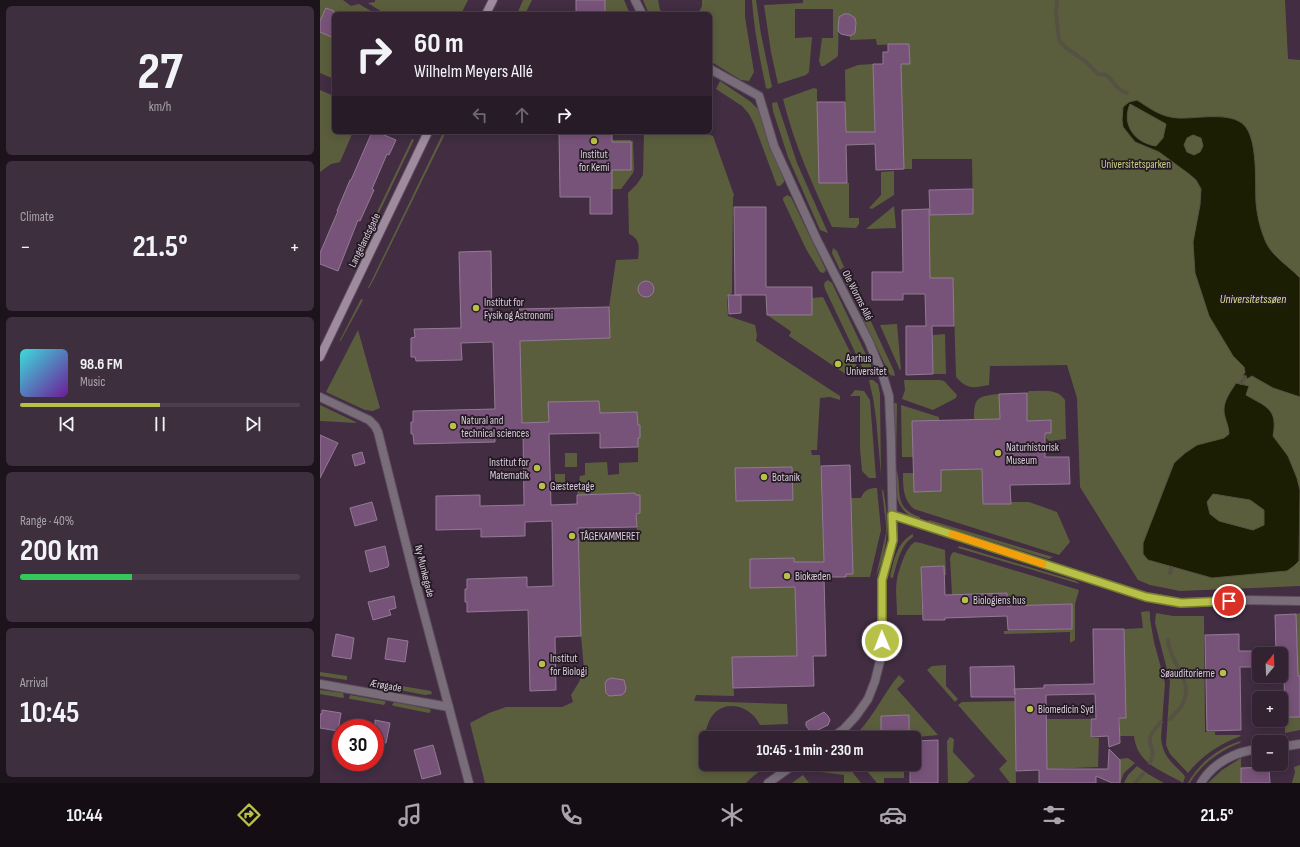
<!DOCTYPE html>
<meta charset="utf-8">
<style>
:root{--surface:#322232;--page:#3d2f3e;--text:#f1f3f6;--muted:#a8a4ac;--line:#4d3f4d;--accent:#b8c147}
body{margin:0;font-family:"Sofia Sans Condensed",sans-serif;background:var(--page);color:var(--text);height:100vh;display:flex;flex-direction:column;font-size:15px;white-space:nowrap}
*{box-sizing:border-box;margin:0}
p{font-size:13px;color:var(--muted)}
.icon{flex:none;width:22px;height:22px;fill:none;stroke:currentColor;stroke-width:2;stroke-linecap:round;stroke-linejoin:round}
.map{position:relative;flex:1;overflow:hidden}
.sheet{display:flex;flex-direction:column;gap:6px;padding:6px;background:#1c131c;width:320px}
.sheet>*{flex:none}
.hud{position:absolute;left:12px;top:12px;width:380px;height:122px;border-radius:6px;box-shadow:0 2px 10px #0003,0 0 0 1px var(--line);background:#322232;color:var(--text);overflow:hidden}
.needle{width:26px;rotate:19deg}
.buttons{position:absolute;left:932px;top:647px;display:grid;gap:8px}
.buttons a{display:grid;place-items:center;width:36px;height:36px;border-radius:6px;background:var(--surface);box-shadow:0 2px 10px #0003,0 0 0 1px var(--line);font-size:20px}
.speed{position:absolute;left:12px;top:719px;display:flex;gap:8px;font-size:20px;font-weight:700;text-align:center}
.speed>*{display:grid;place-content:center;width:52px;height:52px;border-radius:50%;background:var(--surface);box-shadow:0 2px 10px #0003,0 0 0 1px var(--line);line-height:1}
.speed .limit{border:6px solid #d22;background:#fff;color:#111}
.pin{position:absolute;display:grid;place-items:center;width:34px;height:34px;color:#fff;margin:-17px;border:2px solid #fff;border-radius:50%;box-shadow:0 1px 4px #0007}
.me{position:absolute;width:44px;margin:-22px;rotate:359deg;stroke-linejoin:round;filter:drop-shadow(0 0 3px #0008)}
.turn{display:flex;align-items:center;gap:14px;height:84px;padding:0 16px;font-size:18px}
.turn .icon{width:52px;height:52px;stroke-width:2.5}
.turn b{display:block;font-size:28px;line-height:34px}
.lanes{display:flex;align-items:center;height:38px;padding:0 16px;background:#0003;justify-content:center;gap:20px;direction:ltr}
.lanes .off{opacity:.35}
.big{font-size:30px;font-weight:700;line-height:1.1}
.sheet .widget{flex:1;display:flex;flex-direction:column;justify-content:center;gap:6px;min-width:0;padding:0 14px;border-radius:6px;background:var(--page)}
.sheet .dial{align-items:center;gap:0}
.dial b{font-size:52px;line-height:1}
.song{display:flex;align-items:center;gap:12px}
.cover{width:48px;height:48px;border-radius:6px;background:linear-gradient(135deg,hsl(180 70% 55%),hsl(280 70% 35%))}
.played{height:4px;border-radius:2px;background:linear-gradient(90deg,var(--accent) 50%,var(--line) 50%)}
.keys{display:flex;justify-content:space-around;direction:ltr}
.heat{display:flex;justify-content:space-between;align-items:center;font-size:22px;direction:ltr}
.charge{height:6px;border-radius:3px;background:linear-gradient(90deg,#34c759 40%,var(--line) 0)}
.trip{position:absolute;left:379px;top:731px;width:222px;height:40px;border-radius:6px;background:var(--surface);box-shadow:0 2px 10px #0003,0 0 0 1px var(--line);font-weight:700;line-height:40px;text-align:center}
.tabs{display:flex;height:64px;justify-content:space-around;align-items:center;background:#140e14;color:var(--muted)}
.tabs .icon{width:28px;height:28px}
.tabs .selected{color:var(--accent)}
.tabs b{font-size:18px;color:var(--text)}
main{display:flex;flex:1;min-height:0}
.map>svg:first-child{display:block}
</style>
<main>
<section class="sheet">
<div class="widget dial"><b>27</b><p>km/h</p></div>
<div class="widget"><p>Climate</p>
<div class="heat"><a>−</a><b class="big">21.5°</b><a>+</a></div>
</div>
<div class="widget">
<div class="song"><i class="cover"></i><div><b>98.6 FM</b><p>Music</p></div></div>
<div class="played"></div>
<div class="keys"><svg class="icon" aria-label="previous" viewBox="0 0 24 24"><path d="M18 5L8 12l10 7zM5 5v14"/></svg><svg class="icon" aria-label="pause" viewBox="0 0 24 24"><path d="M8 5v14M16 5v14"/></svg><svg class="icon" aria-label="next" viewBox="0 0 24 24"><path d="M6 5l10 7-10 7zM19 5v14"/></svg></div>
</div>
<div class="widget"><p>Range · 40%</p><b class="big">200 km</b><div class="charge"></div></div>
<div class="widget"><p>Arrival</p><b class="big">10:45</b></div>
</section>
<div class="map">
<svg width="980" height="783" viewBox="0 0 980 783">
<rect width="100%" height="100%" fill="#422d43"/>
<path fill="#5b5e3d" d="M0 0H23L31 6 39 4 56 14H14V79L0 73Z
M55 0H148L141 14H65L48 3 55 2Z
M203 0H212L205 14H197Z
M285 0H304L310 14H285Z
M323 0H338L340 10 343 14H329Z
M382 0H425V17L434 72 429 81 421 80 390 61V14H378L382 6Z
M432 0H436L441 34 452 87 448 89 446 88C440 59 434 30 432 0Z
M483 0H965L968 59 980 60V586L860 591 830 585 818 580 760 487 757 398 747 365 670 366 669 385C653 388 648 390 636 377L633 278H610L609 215 653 214 652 159H592V169H584L581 64 590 63 589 44 557 45 556 39 530 40V36L535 32 536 23 535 18C530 14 524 13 519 17L518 55 517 57 504 66H501L499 61 502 38H513V9H475V38L492 37 489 72 486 75 458 84 451 52 444 5 483 3Z
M553 64 555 132H526L525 70 538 65Z
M400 81 431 102 441 112 464 180V182L460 186H457L434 124 429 114 422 106 396 89Z
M494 88 497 89V95L499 183H529V218H539V224L536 228 512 227C493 186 474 144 463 99Z
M0 90 14 96V132H33L20 162 11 164 0 172Z
M457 102 477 163 508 233 500 230 468 157 453 111 452 103Z
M324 132H382L393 136 414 195 413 198 412 293 407 297 408 316 435 325 437 335 436 341 520 396V400L510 397 500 398 497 450H491L492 455H500L504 562H474V558L430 559V588L475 587 477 656 412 657 414 696 376 695 374 701 467 704 468 724 440 725C429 702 397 698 388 724 383 736 386 751 386 764H449L431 778 426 783H165L150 723 169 713 186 707H242L253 702 251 695 259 682 264 669 261 636 258 539 299 537 317 534 316 514 320 513 319 495H316L315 493 257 495 260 476 265 475V463L287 462 288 475 299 474V463L318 462V438H320V425H318L317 412 280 413 279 401 229 402V422L202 423 200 341 290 338 289 307 296 260 318 259C319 248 321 239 309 234L308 193 317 184 323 175Z
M124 134V136L55 277 49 288H48L122 135Z
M92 139 94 140 90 148 37 259H35V258Z
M292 140H310L313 141 314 170 313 173 301 189 270 190 289 170H311V142H292Z
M574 171V195L552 209 549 208 561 195V172Z
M467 195 471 197 506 270 504 273 500 272 486 249 463 200V198Z
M574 206 576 228 546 229Z
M513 248 517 251 524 267 520 270 512 253Z
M508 280 512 283 551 365V368L548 371H544L505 289 504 285 505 282Z
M531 281 543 303 540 307 537 305 526 283Z
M503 297 540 372 539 374 532 375 524 373 469 336 471 332 469 330 447 315H492V298Z
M41 299 43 300 20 342V340Z
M545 314 548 315 574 371 575 376 570 375 542 317Z
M577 324 581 370H580L560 325Z
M38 330 60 408 53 411 45 410 6 392Z
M625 334 626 374H613V335Z
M549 380H553L558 384 560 394 561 475 556 418 553 398Z
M584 380H620L624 381 637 395 636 398 613 410 582 399 585 390Z
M535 390 544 391 550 400 556 478H549L542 471 540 448V396H530Z
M709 391C721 391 738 388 745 400L746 439 729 441 726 438 725 433 731 432V420L707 421V393Z
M679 394 680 419H654C654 397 658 396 679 394Z
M573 403H576L577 404 576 462H575Z
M0 405 38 423 0 421Z
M581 405 619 417V420L592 421 593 457H582Z
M245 453H257V467H245Z
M662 469 663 504H690L691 502H709L737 512 750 542 739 555 594 509C583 500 583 487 583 473H593L594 492 621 491V470Z
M577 471C582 492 573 508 600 517L599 520C575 511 576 495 575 472Z
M235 474H245V491H235Z
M557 488 561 530 550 577H526V574H532L531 498H541C544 490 549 488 557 488Z
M563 489C569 518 569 550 556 576L566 533V524L562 491Z
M609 520 733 557 729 559 608 522Z
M593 534V537C580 545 577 564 573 578H571L570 576C574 560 577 542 593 534Z
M595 542 601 543 625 550 626 575H624V566L601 567 602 615H577C577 603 575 590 577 579 579 570 586 546 595 542Z
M639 546 756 581 760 584 638 548Z
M634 552 759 590 755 604V640L750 643V632L684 634V631L752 629V604L687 606V593L632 595 630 558 632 553Z
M829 611 830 613V619L834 642 845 683 841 738C843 757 851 761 864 775L865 777 863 783C841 770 817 764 814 736H800V718H806L804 629 823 628 821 612Z
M836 613 853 616H884L885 732H895V735H920L921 736C900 744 882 755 868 773L850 754 846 745 850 681 835 623Z
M980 613V676H978L976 614Z
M626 665V686L638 699 635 702 607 670 612 666Z
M0 672 27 676V680L0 676Z
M579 675 585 681 577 689 618 735 597 737 596 741H594V738H589V715L561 716V738H532C552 721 562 695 579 675Z
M64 683 111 691 112 694 105 695 64 687Z
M0 690 23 693 24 697 23 698 0 694Z
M30 695 64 701 66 702 64 705 31 699H29Z
M695 701 696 783H690L679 769 687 761 638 705 642 702Z
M74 702 109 709 111 710 110 712 109 713 74 706 72 705Z
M965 717H980V730L965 733Z
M727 719H770L771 738H779L778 767 727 769Z
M630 737 634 739 633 752 655 776 647 783H628L627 741Z
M921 741 920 743C901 750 880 765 870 783H868C879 763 899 747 921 741Z
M808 758 815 763 804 773 800 783H798L800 780V760L798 759Z
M921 758V783H888L902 770Z
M497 764H526L541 783H524V775L501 772 496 766Z
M541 764H590V766L584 767V778H564V783H557Z
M980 765V783H972L975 772 974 767Z
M817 766 828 774 844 783H804L808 775Z
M483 775 489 783H472Z"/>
<path fill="#1c1e03" stroke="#555244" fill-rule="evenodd" d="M817 100C831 109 841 117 858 118 876 119 910 111 924 125 938 139 935 182 936 202 937 215 940 228 945 240 951 256 969 266 980 278V397L953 388 932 376 927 379 923 376 925 372 924 367 913 356 889 316 875 273 873 242 880 205 881 189 876 180 869 174 839 152 815 142 803 127 802 120 803 107 809 102ZM810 104 846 124 843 138 836 146C815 143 801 125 810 104ZM873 135 881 138 883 146 880 152 874 155 867 152 864 145 867 138Z
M916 383 929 386 926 395C947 407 958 409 953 436L968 456 977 478 980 490 979 561 974 566 967 571 892 578 828 560 823 554V543L854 463 865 453 877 445 904 438 909 434C909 426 905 420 904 412 903 401 911 391 916 383ZM893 494 930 500 944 510V525L933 530 899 521 890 514 887 502Z"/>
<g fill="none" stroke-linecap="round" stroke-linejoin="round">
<path stroke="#555244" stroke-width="4" d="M737 0 736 13 739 40 745 47 765 61 778 74C792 74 790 81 798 88 801 90 804 92 807 93
M921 383 925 377
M850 573 851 568
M848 640C849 663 876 682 862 705 859 710 854 714 850 719
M830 763C837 747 828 748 830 738 831 732 837 727 841 722
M815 783 823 774"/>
</g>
<path fill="#785379" stroke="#937a94" d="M256 0H285V14H256Z
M6 8 14 11V38L0 32V21Z
M524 14H529L535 18 536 23 535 33 530 36 521 34 518 31 519 17Z
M568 44H589L590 64H581L584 169 556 170 555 144 526 145 527 183H499L497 102H525L526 132H555L553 64H563V52H568Z
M52 132H57L76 140 69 155 67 154 52 189 54 190 40 221 38 220 18 271 0 264V253L18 211H17L30 180H31Z
M239 132H292V142H311V170H292V214H270V197H240Z
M653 189V214L610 215 609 190Z
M414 207H446V287H492V315H447L446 295H415Z
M609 209 610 278H633L634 326H612L613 374 586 375V326H606L605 294H583V300H552V272H583L582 210Z
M171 251 172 319 200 318 199 309 289 307 290 338 200 341 202 423 229 422 228 402 279 401 280 413 317 412 318 425H320V438H318V447L280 448V433L229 434 231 505 257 504V495L315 493 316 495H320V513L316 514 317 527 258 528 261 636 235 637 236 690 210 691 208 610 147 612V602H145V589H147V579L207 577V587L233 586 232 521 205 522V536L161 537V529L116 530V496L160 495V506L204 505 203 433 175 434V442L94 444 93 434H91V422H93V411L175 409 173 342 141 343 142 360 96 361 95 357H91V338L95 337 94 329 141 328 139 252Z
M318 289a8 8 0 1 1 16 0a8 8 0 1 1-16 0Z
M408 295H421V313L409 314Z
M707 393V421L731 420V433H725V457H749L750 484 690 485 691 504H663L662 469 621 470V491L594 492 592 421 680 419 679 394Z
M0 435 18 443 0 478Z
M42 452 45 463 35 466 32 455Z
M530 465 533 574H526V577H504L506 656H493L494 686 413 688 412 657 477 656 475 587 430 588V559L474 558V562H504L501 466Z
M472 467 473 500 416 501 415 468Z
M52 502 57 520 35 526 30 508Z
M65 546 69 565 68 566V567L50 572 45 551Z
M624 566 625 595 687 593V606L752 604V629L688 630 687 616 625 618V620H603L601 567Z
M74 596 76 608 69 610 71 615 53 620 48 602Z
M976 614 978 676H980V717H965L964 677H961V654H956L955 615Z
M773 629H804L806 718H799L800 743 789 747 788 736 771 737V719H776L775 694 726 695 727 769H788L789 749 800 760V783H792L776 776V783H719V770L696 771 695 697H651L650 667 694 666 695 695 694 689 724 688V685L774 684Z
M16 634 34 638 31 659 12 656Z
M919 634V651H939V667H920L921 730 887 731 885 635Z
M68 638 88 641 85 662 65 659Z
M291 678 304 680 306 688 305 692 302 695 289 696 286 693 285 683 287 680Z
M2 710 21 713 18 731 0 728V714H2Z
M504 712 508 716 510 720 508 725 494 732 490 731 486 726V722Z
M589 715V738H561V716Z
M55 720 70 723 66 743 55 741Z
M618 740V783H590V764H594V741Z
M113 745 121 774 102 779 94 750Z
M949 767 950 783H921V768Z"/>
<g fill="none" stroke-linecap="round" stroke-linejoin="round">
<g stroke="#5d4a5e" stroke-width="10">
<path id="street" d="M315 0 322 14
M390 69 439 96 454 146 497 240 549 342 563 376 569 396 571 439 573 540 562 580V653L555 681 548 699 536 716 524 729 511 738
M0 397 49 420 55 426 58 432 95 580 149 783
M573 515 827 597 861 603 925 600 980 601
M0 684 129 707
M961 747 980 744
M448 783 475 764
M881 783C893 763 916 751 939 749"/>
</g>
<g stroke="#5d4a5e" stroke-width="10">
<path id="secondary" d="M166 14 173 0
M0 357 108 132"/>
</g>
<use href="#street" stroke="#786d79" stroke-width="8"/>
<use href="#secondary" stroke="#9e8c9e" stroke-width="8"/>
</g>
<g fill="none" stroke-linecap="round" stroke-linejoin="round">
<g stroke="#787d2e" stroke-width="10">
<path id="route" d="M562 641V580L573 540 572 515 826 597 861 603 909 601"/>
</g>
<use href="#route" stroke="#b8c147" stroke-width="7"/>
<path stroke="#f59e0b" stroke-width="7" d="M632 534 723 564"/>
</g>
<g fill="#b8c147" stroke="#231923" stroke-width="1.5">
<circle cx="274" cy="141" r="4"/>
<circle cx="156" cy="308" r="4"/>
<circle cx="518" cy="364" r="4"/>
<circle cx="133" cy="426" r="4"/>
<circle cx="678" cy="453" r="4"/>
<circle cx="217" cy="468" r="4"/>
<circle cx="444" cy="477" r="4"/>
<circle cx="222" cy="486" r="4"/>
<circle cx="252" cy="536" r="4"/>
<circle cx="467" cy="576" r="4"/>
<circle cx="645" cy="600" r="4"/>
<circle cx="222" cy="664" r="4"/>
<circle cx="903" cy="673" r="4"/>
<circle cx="710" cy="709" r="4"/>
</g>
<g text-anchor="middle" stroke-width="3.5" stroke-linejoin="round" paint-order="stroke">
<g font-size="11" fill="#dacddb" stroke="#231923" text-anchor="start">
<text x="274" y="158" text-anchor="middle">Institut<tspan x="274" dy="13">for Kemi</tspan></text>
<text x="164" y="306">Institut for<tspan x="164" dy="13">Fysik og Astronomi</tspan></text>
<text x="526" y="362">Aarhus<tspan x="526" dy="13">Universitet</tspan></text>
<text x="141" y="424">Natural and<tspan x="141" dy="13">technical sciences</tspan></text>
<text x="686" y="451">Naturhistorisk<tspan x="686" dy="13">Museum</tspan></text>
<text x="209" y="466" text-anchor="end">Institut for<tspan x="209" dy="13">Matematik</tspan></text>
<text x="452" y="481">Botanik</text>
<text x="230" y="490">Gæsteetage</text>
<text x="260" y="540">TÅGEKAMMERET</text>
<text x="475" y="580">Biokæden</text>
<text x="653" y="604">Biologiens hus</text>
<text x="230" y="662">Institut<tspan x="230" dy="13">for Biologi</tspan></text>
<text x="895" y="677" text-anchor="end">Søauditorierne</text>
<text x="718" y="713">Biomedicin Syd</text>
</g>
<g font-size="11" fill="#cdd584" stroke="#231923">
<text x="816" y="168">Universitetsparken</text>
</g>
<g font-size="11" fill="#dacddb" stroke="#231923">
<text transform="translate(44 240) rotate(-64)" y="4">Langelandsgade</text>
<text transform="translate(538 295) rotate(63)" y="4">Ole Worms Allé</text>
<text transform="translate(105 571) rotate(76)" y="4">Ny Munkegade</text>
<text transform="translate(66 685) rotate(10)" y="4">Ærøgade</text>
</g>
<g font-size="12" font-style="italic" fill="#d7e08f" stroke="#231923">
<text x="933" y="303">Universitetssøen</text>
</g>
</g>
</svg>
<div class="buttons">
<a><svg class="needle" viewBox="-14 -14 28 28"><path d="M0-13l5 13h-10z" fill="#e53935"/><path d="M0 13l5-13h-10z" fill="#a8a4ac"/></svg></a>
<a>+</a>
<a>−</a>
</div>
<div class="speed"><div class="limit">30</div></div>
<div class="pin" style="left:909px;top:601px;background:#d93025"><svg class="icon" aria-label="arrive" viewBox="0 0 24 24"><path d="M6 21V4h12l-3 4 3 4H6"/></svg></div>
<svg class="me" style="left:562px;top:641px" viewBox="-20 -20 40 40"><circle r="17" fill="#b8c147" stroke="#fff" stroke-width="3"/><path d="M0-11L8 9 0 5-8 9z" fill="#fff"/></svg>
<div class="trip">10:45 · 1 min · 230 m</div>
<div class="hud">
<div class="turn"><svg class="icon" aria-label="right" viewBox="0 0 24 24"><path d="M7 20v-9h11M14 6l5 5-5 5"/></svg><div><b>60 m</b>Wilhelm Meyers Allé</div></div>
<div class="lanes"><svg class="icon off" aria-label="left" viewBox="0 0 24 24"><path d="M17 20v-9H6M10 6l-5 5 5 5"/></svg><svg class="icon off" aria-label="ahead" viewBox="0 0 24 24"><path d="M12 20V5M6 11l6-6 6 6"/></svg><svg class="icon" aria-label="right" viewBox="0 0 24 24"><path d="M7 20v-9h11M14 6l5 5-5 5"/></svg></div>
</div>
</div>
</main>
<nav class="tabs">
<b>10:44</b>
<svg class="icon selected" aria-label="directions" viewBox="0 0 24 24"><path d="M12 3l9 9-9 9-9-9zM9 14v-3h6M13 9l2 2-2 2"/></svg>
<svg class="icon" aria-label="music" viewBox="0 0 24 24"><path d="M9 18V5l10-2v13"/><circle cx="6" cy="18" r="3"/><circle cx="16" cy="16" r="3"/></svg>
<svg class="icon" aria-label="phone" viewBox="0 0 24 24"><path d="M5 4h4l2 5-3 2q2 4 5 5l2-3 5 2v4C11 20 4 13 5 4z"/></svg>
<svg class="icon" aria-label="climate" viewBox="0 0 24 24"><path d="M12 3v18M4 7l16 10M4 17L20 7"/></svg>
<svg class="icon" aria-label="car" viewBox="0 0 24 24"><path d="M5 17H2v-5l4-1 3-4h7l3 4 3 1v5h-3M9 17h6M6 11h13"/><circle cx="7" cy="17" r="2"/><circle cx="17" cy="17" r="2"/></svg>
<svg class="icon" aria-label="filters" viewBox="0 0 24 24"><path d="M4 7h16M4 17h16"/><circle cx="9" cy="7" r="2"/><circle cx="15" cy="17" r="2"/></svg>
<b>21.5°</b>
</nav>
